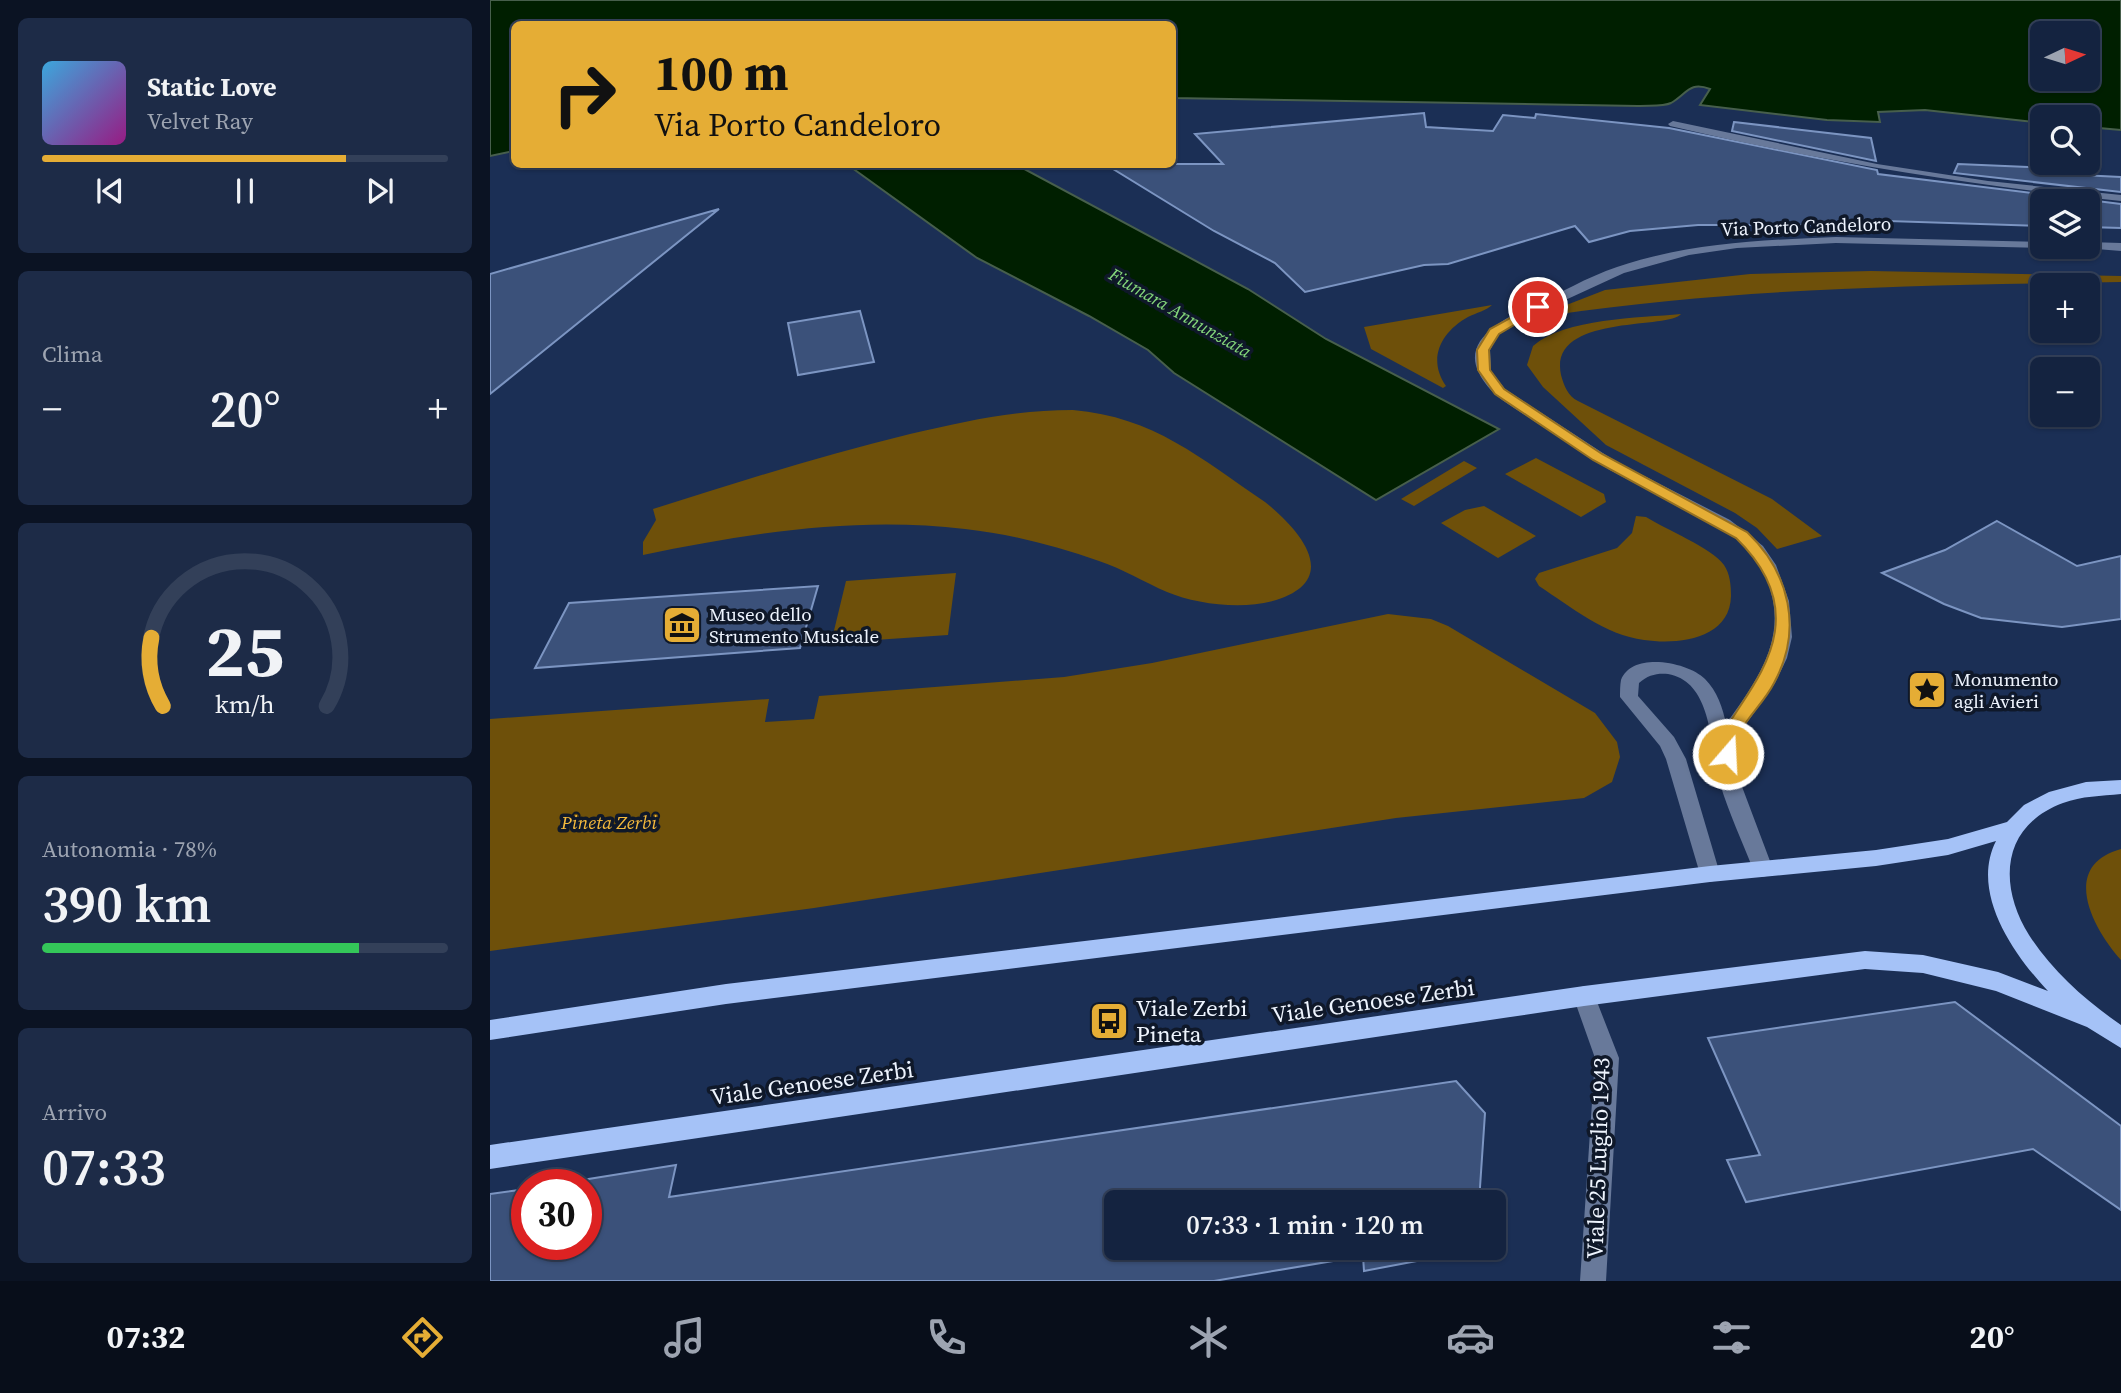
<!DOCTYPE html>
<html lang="it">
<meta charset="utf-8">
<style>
:root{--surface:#142340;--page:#1d2b47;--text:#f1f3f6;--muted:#9da4b1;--line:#334059;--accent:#e5ad35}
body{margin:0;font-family:"Source Serif 4",serif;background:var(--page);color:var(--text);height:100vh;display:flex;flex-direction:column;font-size:26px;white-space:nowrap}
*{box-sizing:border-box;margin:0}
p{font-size:23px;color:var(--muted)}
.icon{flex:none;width:38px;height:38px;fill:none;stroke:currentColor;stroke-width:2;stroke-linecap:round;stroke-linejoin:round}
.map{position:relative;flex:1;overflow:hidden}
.drawer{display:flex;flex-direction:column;gap:18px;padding:18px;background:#0b1323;width:490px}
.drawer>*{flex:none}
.top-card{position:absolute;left:21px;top:21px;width:665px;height:147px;border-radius:10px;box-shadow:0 2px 5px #0004,0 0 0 2px var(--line);background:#e5ad35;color:#111;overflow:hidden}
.needle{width:46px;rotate:86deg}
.controls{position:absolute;left:1540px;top:21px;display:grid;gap:14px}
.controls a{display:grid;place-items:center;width:70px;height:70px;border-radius:10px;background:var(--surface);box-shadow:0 2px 5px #0004,0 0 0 2px var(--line);font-size:35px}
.speed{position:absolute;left:21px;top:1169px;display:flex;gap:14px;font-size:35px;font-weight:700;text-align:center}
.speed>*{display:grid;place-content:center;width:91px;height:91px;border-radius:50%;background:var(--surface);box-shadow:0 2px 5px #0004,0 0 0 2px var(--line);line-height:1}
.speed .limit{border:10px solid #d22;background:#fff;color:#111}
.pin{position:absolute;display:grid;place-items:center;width:60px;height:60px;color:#fff;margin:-30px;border:4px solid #fff;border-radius:50%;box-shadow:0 2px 7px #0007}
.me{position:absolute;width:77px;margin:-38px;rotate:19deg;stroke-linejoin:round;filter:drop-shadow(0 0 5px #0008)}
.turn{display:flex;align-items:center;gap:24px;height:147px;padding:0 28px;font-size:32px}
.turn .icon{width:91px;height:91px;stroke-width:2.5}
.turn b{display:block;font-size:49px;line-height:60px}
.big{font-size:52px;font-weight:600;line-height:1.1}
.drawer .tile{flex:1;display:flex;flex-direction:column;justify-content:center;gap:10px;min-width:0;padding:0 24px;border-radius:10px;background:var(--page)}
.drawer .dial{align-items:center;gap:0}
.dial svg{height:182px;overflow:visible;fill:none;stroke:var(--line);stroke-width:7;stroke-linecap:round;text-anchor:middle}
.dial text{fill:var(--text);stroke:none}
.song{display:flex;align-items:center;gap:21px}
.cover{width:84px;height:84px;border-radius:10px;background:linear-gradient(135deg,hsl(200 70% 55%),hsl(310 70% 35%))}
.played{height:7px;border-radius:4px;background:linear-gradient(90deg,var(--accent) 75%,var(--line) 75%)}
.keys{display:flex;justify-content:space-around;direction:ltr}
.heat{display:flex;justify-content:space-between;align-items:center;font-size:38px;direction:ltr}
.charge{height:10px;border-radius:5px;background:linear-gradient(90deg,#34c759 78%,var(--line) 0)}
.trip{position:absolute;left:614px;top:1190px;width:402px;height:70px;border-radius:10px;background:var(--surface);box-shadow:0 2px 5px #0004,0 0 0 2px var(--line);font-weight:600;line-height:70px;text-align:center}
.tabs{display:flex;height:112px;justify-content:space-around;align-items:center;background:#080e1a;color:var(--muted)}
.tabs .icon{width:49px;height:49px}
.tabs .active{color:var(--accent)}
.tabs b{font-size:32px;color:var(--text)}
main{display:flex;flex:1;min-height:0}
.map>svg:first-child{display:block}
</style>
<main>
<section class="drawer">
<div class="tile">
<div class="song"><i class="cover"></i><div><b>Static Love</b><p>Velvet Ray</p></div></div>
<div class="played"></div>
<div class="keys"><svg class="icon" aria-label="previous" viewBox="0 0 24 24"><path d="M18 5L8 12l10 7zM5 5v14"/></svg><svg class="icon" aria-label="pause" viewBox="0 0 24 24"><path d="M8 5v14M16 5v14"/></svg><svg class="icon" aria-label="next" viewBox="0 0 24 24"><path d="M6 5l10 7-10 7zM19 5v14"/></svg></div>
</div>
<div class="tile"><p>Clima</p>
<div class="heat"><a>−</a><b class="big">20°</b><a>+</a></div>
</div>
<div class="tile dial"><svg viewBox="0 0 100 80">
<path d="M14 69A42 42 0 1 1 86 69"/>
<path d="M14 69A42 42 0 0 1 9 39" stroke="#e5ad35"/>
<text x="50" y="56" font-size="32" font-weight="700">25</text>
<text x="50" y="72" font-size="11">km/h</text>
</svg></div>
<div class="tile"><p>Autonomia · 78%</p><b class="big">390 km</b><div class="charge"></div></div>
<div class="tile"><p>Arrivo</p><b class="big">07:33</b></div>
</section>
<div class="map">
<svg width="1631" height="1281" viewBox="0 0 1631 1281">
<rect width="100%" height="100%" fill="#1b2f55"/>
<path fill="#6e500a" d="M1381 271 1631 276V282C1441 285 1252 287 1063 315L1061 311 1115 290 1260 274Z
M1002 305C997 310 986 313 978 317 951 332 937 359 956 386L953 388 881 349 874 327Z
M1191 314C1179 330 1058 313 1071 375 1074 386 1078 396 1088 401L1282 499 1332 536 1287 549 1267 528 1245 513 1116 445 1053 387 1037 365 1043 346C1075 318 1149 318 1191 314Z
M583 410C664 417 710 458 775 502 805 526 852 575 792 598 759 611 708 605 677 592 654 582 633 569 609 561 565 546 521 534 475 529 366 516 260 533 153 555V542L166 520 163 509C248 482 333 455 420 434 477 421 523 410 583 410Z
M1046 458 1114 494 1116 502 1091 517 1015 474Z
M974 461 987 468 924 506 911 499Z
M994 506 1046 536 1008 558 951 523 975 510Z
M1146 516 1156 517C1175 529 1222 548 1234 565 1240 574 1241 585 1241 596 1240 639 1189 645 1154 640 1115 635 1081 607 1049 586L1045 579 1049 573 1127 548 1142 533Z
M466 573 458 635 341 643 356 581Z
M898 614 941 619 958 626 1105 713 1127 742 1130 757 1122 782 1094 798 906 818 324 908 0 951V719L279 699 275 722 324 719 329 696 574 677 662 663Z
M1631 849V960C1603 929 1569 866 1631 849Z"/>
<path fill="#001f00" stroke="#475f4c" stroke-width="2" fill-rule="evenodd" d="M0 0H1631V130L1598 127V117H1552V123L1435 110 1388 112 1390 122 1337 120 1210 105 1220 89C1199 81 1197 94 1181 103 1173 107 1158 105 1148 106L683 98 682 24H24V151L0 156ZM1552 33H1598V79H1552Z
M358 165H527L758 289 836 339 1009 429 886 500 684 373 658 350 599 316 487 258Z"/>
<path fill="#3b517a" stroke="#7c95c2" stroke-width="2" d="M934 113 936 127 1003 131 1013 115 1045 118 1046 114 1179 128 1387 170 1388 174 1631 204V228L1598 227V201H1552V226L1368 220 1371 225H1208L1140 231 1099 242 1085 226 958 264 934 265 815 292 785 263 724 231 615 164H733L705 134Z
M1244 122 1381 138 1386 161 1242 131Z
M1468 164 1563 168 1570 174 1631 177V192L1464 173Z
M229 209 0 394V274Z
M370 311 384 362 308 375 298 323Z
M1507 521 1587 566 1631 556V619L1572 627 1491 618 1454 604 1392 573 1455 550Z
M328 586 310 648 45 668 79 603Z
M1465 1002 1631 1126V1210L1543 1149 1256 1202 1237 1160 1270 1155 1218 1038Z
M966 1081 995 1113 989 1202H626V1248L985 1250 874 1271 873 1256 724 1281H0V1194L37 1189V1244H96V1185H61L186 1165 179 1197Z"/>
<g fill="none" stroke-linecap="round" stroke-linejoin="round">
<path fill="#68799a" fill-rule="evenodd" d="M1183 121 1387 164 1498 181 1631 195V201C1479 185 1329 161 1180 126L1178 124Z
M1346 237 1552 242V247H1557L1552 248 1346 243 1247 248 1199 255 1134 273 1032 320 1009 333 1000 350 1001 371 1015 389 1125 461 1240 520 1273 546 1286 565 1299 601 1302 637 1297 658 1285 683 1249 734 1248 776 1283 869 1280 875 1273 877 1266 875 1263 869C1252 841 1239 813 1230 784 1220 750 1224 682 1178 674 1167 673 1158 675 1149 683L1148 696 1184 737 1196 759 1230 874 1227 880 1220 882 1213 880 1210 874 1176 759 1170 746 1130 697C1130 692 1130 685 1131 680 1142 651 1198 662 1215 679 1227 691 1233 708 1236 724 1273 673 1304 628 1270 565 1247 523 1156 492 1115 467 1091 453 1068 436 1044 421 1024 407 1000 396 989 373 971 339 1017 317 1040 307 1069 294 1097 277 1127 267 1198 243 1272 240 1346 237Z
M1598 242 1631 243V251L1594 248 1598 247Z
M1094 986 1102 989 1129 1058 1116 1281H1090L1105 1058 1083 996 1086 989Z"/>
<path fill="#a5c2f7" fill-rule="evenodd" d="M1631 780V794C1611 796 1592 796 1573 803 1511 826 1508 885 1539 935 1562 971 1596 1001 1631 1025V1048L1597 1027 1506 991 1433 973 1375 969 1094 1006 0 1169V1145L1094 986 1375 951 1433 955 1508 972 1558 991C1523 954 1480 892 1506 841L1458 855 1386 866 1220 882 236 1004 0 1040V1020L236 984 1220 866 1386 850 1458 839 1517 822 1534 805 1559 792 1596 782Z"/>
</g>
<path fill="#e5ad35" stroke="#957022" stroke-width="2" d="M1044 305 1054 307 1009 334 999 350 1000 370 1014 389 1112 454 1257 532C1300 573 1313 630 1284 683 1275 701 1259 715 1250 732 1246 740 1248 750 1244 758H1231C1211 720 1352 641 1246 538L1103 460 1005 394 988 370 987 350 1000 329Z"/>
<defs>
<g id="museum-square" transform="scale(2.0125)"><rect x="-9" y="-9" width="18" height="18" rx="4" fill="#e5ad35" stroke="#0f1829"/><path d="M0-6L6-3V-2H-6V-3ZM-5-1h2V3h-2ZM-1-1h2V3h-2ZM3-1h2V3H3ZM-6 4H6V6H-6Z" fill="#111"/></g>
<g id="sight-square" transform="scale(2.0125)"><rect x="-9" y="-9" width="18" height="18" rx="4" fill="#e5ad35" stroke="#0f1829"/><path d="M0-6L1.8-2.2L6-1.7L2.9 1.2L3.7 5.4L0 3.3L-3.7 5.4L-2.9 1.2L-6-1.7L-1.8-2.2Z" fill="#111"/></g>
<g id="bus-square" transform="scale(2.0125)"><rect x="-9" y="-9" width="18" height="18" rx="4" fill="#e5ad35" stroke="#0f1829"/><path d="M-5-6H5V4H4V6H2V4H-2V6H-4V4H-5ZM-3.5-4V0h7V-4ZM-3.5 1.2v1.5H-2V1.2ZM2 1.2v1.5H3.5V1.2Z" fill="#111"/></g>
</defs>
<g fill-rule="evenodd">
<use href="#museum-square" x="192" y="625"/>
<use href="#sight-square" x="1437" y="690"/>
<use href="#bus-square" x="619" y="1021"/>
</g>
<g text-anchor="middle" stroke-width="7" stroke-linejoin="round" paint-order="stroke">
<g font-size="18" font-style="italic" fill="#84d77b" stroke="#0f1829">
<text transform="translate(690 313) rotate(30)" y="6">Fiumara Annunziata</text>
</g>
<g font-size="19" fill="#eef4fe" stroke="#0f1829">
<text transform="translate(1316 226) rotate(-2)" y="7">Via Porto Candeloro</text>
</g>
<g font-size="19" fill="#eef4fe" stroke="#0f1829" text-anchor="start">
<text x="219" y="621">Museo dello<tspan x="219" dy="22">Strumento Musicale</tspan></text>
<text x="1464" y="686">Monumento<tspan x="1464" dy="22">agli Avieri</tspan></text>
</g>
<g font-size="19" font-style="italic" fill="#f5ba3d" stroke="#0f1829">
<text x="119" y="829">Pineta Zerbi</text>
</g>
<g font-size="23" fill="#eef4fe" stroke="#0f1829">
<text transform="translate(883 1001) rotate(-8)" y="8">Viale Genoese Zerbi</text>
<text transform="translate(322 1083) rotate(-8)" y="8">Viale Genoese Zerbi</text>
<text transform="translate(1108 1158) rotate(-88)" y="8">Viale 25 Luglio 1943</text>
</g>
<g font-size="23" fill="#eef4fe" stroke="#0f1829" text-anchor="start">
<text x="646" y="1016">Viale Zerbi<tspan x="646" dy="26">Pineta</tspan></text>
</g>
</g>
</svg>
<div class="controls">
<a><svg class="needle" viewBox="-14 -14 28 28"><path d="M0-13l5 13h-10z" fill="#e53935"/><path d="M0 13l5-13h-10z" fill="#9da4b1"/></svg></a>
<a><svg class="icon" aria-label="search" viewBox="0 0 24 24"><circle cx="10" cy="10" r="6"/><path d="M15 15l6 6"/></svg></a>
<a><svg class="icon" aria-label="layers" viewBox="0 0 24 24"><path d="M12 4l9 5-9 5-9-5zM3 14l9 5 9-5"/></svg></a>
<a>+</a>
<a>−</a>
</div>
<div class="speed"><div class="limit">30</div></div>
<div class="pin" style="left:1048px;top:307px;background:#d93025"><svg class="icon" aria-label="arrive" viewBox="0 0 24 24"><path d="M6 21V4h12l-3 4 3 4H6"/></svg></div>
<svg class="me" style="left:1238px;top:754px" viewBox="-20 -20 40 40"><circle r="17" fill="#e5ad35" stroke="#fff" stroke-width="3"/><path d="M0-11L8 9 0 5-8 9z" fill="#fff"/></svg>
<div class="trip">07:33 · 1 min · 120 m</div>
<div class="top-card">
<div class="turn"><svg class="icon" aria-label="right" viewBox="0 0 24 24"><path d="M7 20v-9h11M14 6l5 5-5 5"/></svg><div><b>100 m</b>Via Porto Candeloro</div></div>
</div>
</div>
</main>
<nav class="tabs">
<b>07:32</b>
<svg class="icon active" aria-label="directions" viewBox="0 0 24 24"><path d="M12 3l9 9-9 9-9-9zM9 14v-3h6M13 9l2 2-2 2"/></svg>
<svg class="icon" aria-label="music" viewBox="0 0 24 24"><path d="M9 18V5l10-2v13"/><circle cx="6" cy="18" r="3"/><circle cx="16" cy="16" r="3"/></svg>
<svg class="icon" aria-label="phone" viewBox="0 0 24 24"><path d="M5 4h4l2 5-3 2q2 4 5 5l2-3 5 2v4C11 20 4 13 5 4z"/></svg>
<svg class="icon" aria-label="climate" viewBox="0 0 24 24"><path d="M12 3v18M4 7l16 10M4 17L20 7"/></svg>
<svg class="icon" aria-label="car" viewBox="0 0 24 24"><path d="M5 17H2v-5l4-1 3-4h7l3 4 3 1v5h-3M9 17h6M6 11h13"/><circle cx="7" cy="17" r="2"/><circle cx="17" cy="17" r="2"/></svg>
<svg class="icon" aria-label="filters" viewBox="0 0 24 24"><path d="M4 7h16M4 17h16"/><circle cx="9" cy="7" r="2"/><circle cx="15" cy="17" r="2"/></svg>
<b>20°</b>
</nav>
